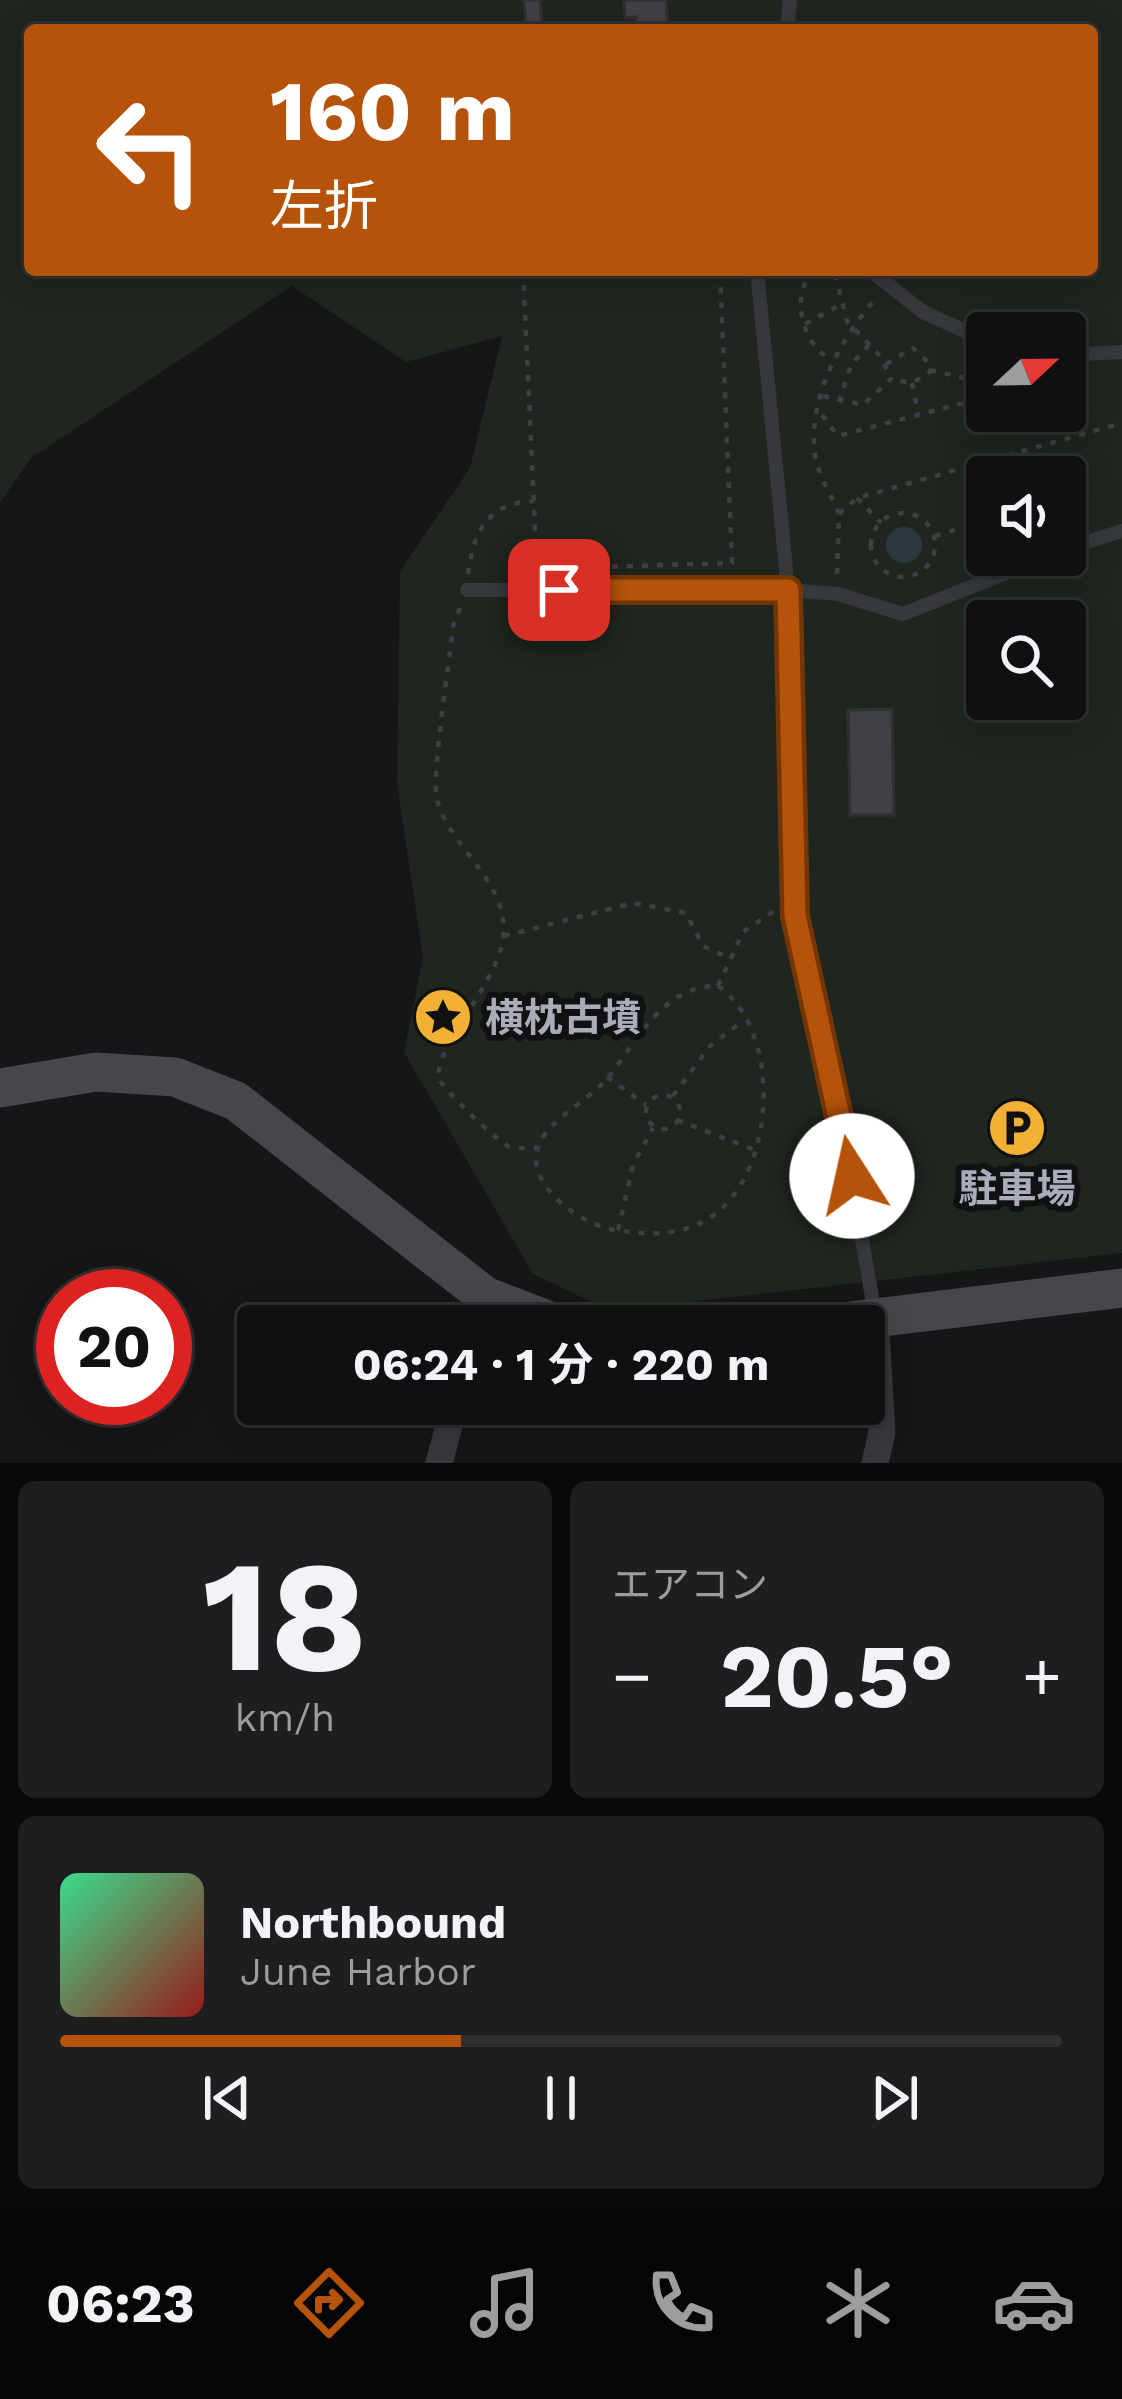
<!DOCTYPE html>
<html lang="ja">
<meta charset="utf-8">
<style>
:root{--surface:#101012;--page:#1e1e20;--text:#f1f3f6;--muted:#9c9d9f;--line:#303032;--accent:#b45309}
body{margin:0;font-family:"Work Sans","Noto Sans JP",sans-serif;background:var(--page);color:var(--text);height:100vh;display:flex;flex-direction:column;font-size:45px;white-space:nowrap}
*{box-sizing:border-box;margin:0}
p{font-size:39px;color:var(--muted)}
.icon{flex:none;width:66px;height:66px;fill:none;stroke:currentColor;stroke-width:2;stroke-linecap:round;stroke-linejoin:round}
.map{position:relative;height:1463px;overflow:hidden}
.side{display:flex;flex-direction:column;gap:18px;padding:18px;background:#09090a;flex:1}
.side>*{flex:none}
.banner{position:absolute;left:24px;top:24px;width:1074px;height:252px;border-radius:12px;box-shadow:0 6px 30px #0003,0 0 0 3px var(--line);background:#b45309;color:#fff;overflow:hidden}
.needle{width:78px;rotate:68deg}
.controls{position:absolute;left:966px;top:312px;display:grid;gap:24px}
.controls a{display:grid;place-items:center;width:120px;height:120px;border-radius:12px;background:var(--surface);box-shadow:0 6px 30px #0003,0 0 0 3px var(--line);font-size:60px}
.speed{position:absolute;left:36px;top:1269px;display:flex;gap:24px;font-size:60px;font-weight:700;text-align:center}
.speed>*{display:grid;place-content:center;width:156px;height:156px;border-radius:50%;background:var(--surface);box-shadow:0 6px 30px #0003,0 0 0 3px var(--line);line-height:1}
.speed .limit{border:18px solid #d22;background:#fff;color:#111}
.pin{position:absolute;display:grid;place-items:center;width:102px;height:102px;color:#fff;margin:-51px;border-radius:24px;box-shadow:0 6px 18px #0006}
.me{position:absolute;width:132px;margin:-66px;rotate:350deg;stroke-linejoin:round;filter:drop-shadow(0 0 9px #0008)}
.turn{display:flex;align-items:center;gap:42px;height:252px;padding:0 48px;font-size:54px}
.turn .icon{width:156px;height:156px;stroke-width:2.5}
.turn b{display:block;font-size:84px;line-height:102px}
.big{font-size:90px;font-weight:700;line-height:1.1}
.side .tile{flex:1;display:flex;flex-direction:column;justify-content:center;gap:18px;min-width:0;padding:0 42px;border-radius:18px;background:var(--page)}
.side .dial{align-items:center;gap:0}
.dial b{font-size:156px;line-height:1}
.song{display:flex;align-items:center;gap:36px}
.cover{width:144px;height:144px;border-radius:18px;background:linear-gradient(135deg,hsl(150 70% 55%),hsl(0 70% 35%))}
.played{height:12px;border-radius:6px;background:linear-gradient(90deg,var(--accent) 40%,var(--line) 40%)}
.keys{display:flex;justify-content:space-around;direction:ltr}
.heat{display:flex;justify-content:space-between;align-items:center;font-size:66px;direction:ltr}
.side .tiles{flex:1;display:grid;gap:18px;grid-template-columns:1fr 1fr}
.tile:last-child{grid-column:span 2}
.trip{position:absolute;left:237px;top:1305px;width:648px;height:120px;border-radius:12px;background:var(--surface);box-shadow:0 6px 30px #0003,0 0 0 3px var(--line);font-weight:700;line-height:120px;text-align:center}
.menu{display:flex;height:192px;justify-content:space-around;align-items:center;background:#060607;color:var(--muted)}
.menu .icon{width:84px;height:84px}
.menu .selected{color:var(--accent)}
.menu b{font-size:54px;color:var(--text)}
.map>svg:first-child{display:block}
</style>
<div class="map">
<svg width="1122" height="1463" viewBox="0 0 1122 1463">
<rect width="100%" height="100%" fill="#161618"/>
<path fill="#1e261f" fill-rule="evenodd" d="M0 0H1122V1253L653 1306 594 1303 533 1274 404 1052 423 958 397 783 400 571 470 468 502 336 406 362 292 286 31 458 0 503ZM30 30H1092V270H30ZM987 333H1065V411H987ZM987 477H1065V555H987ZM987 621H1065V699H987Z"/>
<path fill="#2c353c" d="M886 545a18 18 0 1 1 36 0a18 18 0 1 1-36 0Z"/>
<path fill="#404145" stroke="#303034" stroke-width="3" d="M524 0H540L542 26 526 28Z
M624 0H666L668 27 637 29 636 17 625 18Z
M892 709 894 815H850L848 710Z"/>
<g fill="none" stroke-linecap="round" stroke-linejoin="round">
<path stroke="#3d3f44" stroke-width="4.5" stroke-dasharray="6 9" stroke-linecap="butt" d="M523 270 537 569
M814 270C789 295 802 345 832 360
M805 324 840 305
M886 364 913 348 931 365 930 372 912 383 891 379
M930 370 965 378 979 370 984 357
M912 383 918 413
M823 396 863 405 891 379 881 357 847 321 834 270
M839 402 851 365 869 345
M822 415 838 436 987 397
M986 462 991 477
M857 498 881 523
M871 545a32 32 0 1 1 64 0a32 32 0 1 1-64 0Z
M839 514C832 496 817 473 815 454 808 396 840 342 874 300
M935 536 987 520
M567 568 732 563 720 270
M468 574C474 531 487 503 534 501
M837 574 839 514 857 498 1122 423
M460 608 453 626C450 658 431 778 437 800 450 849 511 883 503 939 497 984 433 1049 439 1078 441 1088 499 1143 510 1147 518 1149 529 1148 538 1148
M504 936 633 903 686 913 703 946 727 957
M718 986C781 1030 776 1161 720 1210 690 1236 653 1236 616 1230 589 1226 556 1205 542 1180 517 1134 579 1109 604 1082 636 1046 660 985 718 986Z
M718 986 743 932 777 909
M607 1077 646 1105
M646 1112a17 17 0 1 1 34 0a17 17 0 1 1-34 0Z
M673 1096 710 1046 744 1020
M677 1120 755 1150
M618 1230 633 1165 653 1128"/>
<path stroke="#37383d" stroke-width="14" d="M787 30 790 0
M757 270 788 590 838 594 903 614 1051 555
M870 270 923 312 987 341
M1065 355 1122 352
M1065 549 1122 531
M467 590H788L795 916 833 1071 875 1315"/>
<path stroke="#37383d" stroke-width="27" d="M477 1326 485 1296
M439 1463 455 1404
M875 1463 882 1433 875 1315"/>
<path stroke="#45474d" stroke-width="39" d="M0 1088 96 1072 175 1077 236 1101 485 1296 563 1326
M809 1326 1122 1288"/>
</g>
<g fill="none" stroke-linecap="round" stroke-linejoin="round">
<g stroke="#753606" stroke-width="30">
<path id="route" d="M559 590H788L795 916 852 1176"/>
</g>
<use href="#route" stroke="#b45309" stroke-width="21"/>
</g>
<defs>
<g id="sight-disc" transform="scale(3)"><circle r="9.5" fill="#f2b134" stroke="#111113"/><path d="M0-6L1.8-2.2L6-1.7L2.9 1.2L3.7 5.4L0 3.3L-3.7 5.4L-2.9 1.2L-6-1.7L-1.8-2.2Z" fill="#111"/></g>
<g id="parking-disc" transform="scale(3)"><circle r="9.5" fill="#f2b134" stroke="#111113"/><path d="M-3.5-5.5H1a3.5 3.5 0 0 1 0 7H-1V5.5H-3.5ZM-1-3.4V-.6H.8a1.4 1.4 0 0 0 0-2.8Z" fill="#111"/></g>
</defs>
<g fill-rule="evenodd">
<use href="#sight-disc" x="443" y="1017"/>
<use href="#parking-disc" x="1017" y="1128"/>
</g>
<g text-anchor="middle" stroke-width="12" stroke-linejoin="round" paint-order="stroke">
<g font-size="39" font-weight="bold" fill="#a8adb8" stroke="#111113" text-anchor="start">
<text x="485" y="1031">横枕古墳</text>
<text x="1017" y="1202" text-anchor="middle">駐車場</text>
</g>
</g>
</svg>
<div class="controls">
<a><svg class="needle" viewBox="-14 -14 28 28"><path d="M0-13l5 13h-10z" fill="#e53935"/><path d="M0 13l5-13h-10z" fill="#9c9d9f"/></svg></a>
<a><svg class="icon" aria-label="sound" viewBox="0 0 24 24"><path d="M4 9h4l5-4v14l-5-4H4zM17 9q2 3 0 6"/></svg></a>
<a><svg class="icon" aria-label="search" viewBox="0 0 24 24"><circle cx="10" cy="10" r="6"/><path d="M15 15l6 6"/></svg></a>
</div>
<div class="speed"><div class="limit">20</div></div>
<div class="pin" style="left:559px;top:590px;background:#d93025"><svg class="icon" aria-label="arrive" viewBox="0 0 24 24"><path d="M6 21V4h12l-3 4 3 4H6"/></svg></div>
<svg class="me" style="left:852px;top:1176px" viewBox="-20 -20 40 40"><circle r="19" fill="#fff"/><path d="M0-13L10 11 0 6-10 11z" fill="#b45309"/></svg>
<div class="trip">06:24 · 1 分 · 220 m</div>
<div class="banner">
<div class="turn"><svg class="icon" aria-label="left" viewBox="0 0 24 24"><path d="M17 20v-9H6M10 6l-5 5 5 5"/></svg><div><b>160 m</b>左折</div></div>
</div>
</div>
<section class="side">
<div class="tiles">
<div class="tile dial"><b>18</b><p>km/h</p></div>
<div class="tile"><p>エアコン</p>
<div class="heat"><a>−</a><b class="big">20.5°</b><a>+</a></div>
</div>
<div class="tile">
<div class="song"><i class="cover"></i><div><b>Northbound</b><p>June Harbor</p></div></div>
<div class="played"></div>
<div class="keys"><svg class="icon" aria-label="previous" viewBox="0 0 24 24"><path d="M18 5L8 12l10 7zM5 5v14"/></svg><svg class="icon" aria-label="pause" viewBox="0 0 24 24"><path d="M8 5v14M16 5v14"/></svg><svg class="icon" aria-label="next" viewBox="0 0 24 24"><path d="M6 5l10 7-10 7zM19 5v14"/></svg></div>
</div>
</div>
</section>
<nav class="menu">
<b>06:23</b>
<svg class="icon selected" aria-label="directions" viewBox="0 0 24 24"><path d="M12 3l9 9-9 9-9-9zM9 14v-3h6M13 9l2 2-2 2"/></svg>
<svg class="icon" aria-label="music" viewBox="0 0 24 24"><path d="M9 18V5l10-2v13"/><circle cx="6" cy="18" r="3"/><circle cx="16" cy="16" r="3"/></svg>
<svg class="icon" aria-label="phone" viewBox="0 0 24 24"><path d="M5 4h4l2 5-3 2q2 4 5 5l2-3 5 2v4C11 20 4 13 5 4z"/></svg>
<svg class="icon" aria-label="climate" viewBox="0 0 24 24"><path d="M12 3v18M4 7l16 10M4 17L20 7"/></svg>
<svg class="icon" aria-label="car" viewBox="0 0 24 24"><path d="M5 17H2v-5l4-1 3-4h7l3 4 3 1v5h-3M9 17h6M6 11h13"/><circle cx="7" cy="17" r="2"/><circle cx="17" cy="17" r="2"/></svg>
</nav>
